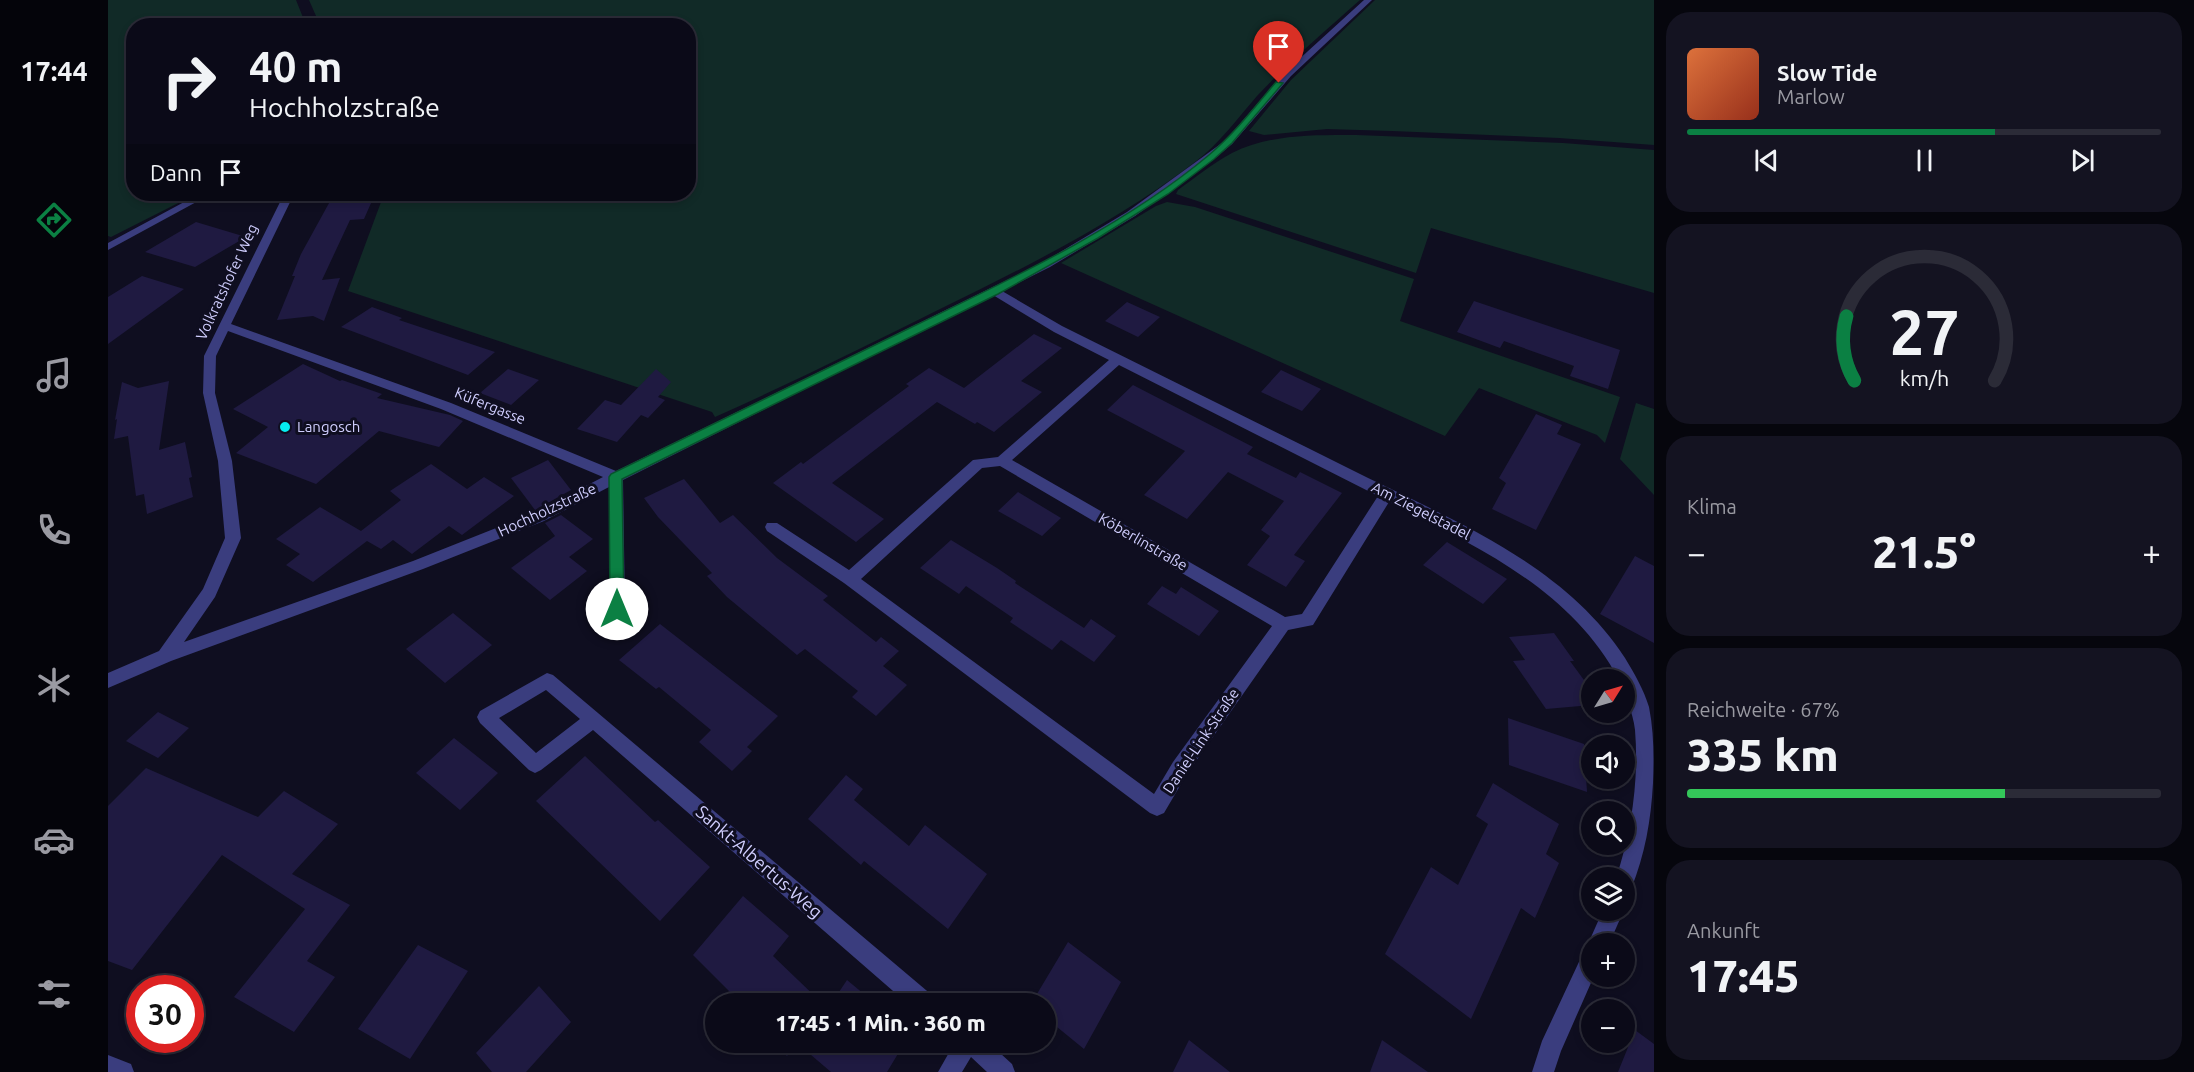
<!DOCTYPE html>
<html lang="de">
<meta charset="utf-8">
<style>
:root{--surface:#0b0a18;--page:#141321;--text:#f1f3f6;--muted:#9a9aa2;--line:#2b2b37;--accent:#0b8043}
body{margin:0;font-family:Ubuntu,sans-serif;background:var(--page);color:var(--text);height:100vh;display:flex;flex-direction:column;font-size:22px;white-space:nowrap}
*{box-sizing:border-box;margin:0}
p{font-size:20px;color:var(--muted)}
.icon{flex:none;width:33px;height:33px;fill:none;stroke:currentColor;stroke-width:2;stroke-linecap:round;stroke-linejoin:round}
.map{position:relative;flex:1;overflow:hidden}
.drawer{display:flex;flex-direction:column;gap:12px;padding:12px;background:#06060d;width:540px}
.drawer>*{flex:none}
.guide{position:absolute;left:18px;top:18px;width:570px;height:183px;border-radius:24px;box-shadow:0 3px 9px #0003,0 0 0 2px var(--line);background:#0b0a18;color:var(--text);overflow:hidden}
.needle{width:39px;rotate:53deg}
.controls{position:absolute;left:1473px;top:669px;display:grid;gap:12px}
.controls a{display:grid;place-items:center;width:54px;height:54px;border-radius:50%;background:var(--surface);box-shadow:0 3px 9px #0003,0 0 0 2px var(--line);font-size:30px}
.speed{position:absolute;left:18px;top:975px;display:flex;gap:12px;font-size:30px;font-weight:700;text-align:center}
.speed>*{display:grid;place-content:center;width:78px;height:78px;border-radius:50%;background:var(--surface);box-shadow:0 3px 9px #0003,0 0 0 2px var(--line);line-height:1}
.speed .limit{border:9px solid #d22;background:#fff;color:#111}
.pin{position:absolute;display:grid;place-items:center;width:51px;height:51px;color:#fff;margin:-62px -26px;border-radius:50% 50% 50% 0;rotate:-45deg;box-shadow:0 0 6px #0007}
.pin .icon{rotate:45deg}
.me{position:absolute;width:66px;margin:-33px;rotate:0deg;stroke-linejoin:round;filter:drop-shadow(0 0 4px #0008)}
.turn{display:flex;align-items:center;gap:21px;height:126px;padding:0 24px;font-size:27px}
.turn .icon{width:78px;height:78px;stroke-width:2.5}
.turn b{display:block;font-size:42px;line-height:51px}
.then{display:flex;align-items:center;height:57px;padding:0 24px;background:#0003;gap:12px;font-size:22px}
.big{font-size:45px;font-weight:800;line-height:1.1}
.drawer .tile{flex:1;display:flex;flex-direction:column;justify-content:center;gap:9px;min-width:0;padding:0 21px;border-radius:24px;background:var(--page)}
.drawer .dial{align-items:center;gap:0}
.dial svg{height:156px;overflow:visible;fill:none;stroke:var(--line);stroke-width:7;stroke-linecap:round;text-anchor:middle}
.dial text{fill:var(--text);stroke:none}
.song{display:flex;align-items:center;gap:18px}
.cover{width:72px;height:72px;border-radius:9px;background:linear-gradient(135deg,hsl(20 70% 55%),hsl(10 70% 35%))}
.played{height:6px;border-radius:3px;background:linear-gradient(90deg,var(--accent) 65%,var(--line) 65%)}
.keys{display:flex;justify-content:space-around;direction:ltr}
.heat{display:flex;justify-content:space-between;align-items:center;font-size:33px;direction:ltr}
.charge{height:9px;border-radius:4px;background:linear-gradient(90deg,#34c759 67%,var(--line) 0)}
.trip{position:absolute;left:597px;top:993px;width:351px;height:60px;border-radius:30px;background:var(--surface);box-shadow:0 3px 9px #0003,0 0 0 2px var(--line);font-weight:800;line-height:60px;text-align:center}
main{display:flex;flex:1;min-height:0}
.tab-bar{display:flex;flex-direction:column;width:108px;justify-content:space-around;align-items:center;background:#04040a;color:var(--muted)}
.tab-bar .icon{width:42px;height:42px}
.tab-bar .selected{color:var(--accent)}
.tab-bar b{font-size:27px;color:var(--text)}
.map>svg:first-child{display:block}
</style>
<main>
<nav class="tab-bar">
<b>17:44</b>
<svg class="icon selected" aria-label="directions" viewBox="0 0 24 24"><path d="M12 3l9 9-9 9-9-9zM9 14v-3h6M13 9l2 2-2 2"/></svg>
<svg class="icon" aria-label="music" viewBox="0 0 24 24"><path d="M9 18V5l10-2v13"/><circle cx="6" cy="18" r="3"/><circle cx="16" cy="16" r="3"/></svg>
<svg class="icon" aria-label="phone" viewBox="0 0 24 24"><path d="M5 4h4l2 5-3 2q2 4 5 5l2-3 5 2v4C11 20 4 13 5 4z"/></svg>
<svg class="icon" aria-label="climate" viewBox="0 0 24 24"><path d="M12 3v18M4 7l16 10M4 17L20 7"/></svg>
<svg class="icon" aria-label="car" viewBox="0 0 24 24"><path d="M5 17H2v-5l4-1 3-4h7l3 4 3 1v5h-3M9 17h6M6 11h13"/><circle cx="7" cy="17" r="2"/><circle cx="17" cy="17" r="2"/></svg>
<svg class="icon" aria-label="filters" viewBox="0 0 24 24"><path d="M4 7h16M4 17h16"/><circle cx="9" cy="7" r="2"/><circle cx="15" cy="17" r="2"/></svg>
</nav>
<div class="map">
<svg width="1546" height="1072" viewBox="0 0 1546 1072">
<rect width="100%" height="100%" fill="#0f0e20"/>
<path fill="#112a27" d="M0 0H188L198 25 26 26V194H88L3 237 0 236Z
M201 0H1252C1217 31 1181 62 1149 96 1129 119 1112 143 1087 162 1008 222 920 266 832 309 758 346 683 383 607 417L604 412 240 291 276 194H580V26L212 25Z
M1267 0H1546V145L1451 138 1284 131 1219 129 1156 135 1141 131 1183 80Z
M1248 135 1455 143 1546 150V293L1323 228 1308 273 1068 194 1070 190C1088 177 1105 163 1124 153 1162 134 1207 135 1248 135Z
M1059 202 1087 207 1306 279 1292 321 1512 397 1497 443 1489 435 1371 388 1337 436 953 263 1048 206Z
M1528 403 1546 409V495L1512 459Z"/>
<path fill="#1f1a41" d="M226 194H267L256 219 242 220 214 280 232 278 216 321 205 316 169 320 187 276H184L193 254Z
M88 222 138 237 87 267 37 252Z
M34 276 76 289 0 344V297Z
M1366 301 1512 350 1500 389 1462 376 1466 366 1396 341 1392 348 1349 332Z
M1019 302 1052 317 1030 337 997 321Z
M264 307 294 318 291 320 387 352 360 375 233 327Z
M926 334 954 348 913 381 934 392 886 432 869 422 867 424 829 402 724 483 776 519 748 542 665 483 693 462 695 464 801 386 798 384 821 368 856 388Z
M195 364 232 381 234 380 274 394 269 398 342 415 355 421 331 447 271 431 208 484 128 453 160 427 125 409Z
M400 369 431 380 403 405 372 393Z
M548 369 563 382 550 397 557 400 540 418 533 415 509 442 469 429 497 400 513 405Z
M1173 370 1213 389 1194 411 1153 392Z
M61 381 51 450 77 442 84 477 81 478 85 497 39 514 36 494 28 496 20 436 6 439 9 419 7 420 14 382 30 388Z
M1025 385 1145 447 1139 454 1188 478 1192 472 1234 493 1186 555 1197 561 1178 587 1139 565 1162 536 1153 530 1176 501 1120 472 1079 519 1036 495 1077 451 999 410Z
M1428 414 1454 425 1449 434 1473 444 1428 530 1384 509 1398 483 1391 478Z
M440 460 463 490 427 510 403 478Z
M323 464 359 489 376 477 406 496 354 535 341 526 304 554 285 540 273 549 259 541 205 582 178 565 192 554 168 539 212 507 253 531 293 500 282 491Z
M576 479 612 523 625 515 669 558 720 596 715 600 768 642 773 637 791 651 775 666 799 685 768 716 744 697 750 691 697 649 689 655 619 597 599 576 604 573 550 517 536 498Z
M910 492 953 518 934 536 890 511Z
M453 515 485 539 461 557 479 571 442 600 403 568 447 536 437 523Z
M843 540 889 568 908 581 907 583 976 628 983 619 1008 636 986 662 953 640 944 650 902 622 905 618 858 586 851 594 812 568Z
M1339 542 1399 579 1375 604 1315 565Z
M1527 556 1546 566V643L1492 614Z
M1054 586 1068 594 1073 587 1111 611 1091 636 1039 604Z
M345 613 384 645 337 683 298 649Z
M552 624 670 716 639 747 644 751 624 771 591 742 603 730 551 687 548 689 511 660Z
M1446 633 1466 661H1462L1484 691V705L1438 709 1405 661 1417 660 1401 637Z
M50 712 81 728 50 758 18 741Z
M1400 718 1476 744 1479 792 1401 765Z
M346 738 390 773 352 810 308 773Z
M477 756 547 822 550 820 602 867 552 921 428 801Z
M38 768 150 817 176 791 230 824 184 874 242 905 199 961 227 977 186 1032 126 997 197 909 114 855 24 970 0 961V806Z
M738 775 755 789 746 800 801 846 817 825 879 874 840 929 756 861 753 865 700 819Z
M1385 783 1451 824 1438 854 1451 863 1427 918 1413 908 1363 1019 1277 954 1323 867 1350 885 1380 824 1368 816Z
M635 896 681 936 665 956 715 1004H634L585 955Z
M960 942 1013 982 976 1049 938 1018V1004H923Z
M310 945 360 971 302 1059 250 1029Z
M739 980 768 1004H723Z
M431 986 463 1022 418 1072H384L368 1053Z
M1527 1030 1546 1044V1072H1510Z
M1081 1040 1122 1072H1065Z
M1274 1040 1320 1072H1262Z
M665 1042H797L779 1072H723L689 1043 679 1056Z"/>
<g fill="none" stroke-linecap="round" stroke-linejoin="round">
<path fill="#3a3d7e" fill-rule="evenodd" d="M1256 0H1264L1183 76 1124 144 1106 159 1027 216 942 267 894 291 954 326C1049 373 1143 420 1238 467 1337 517 1454 561 1517 658 1526 673 1536 690 1541 707 1546 732 1546 758 1545 783 1543 820 1537 855 1523 889L1516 892V878H1508C1524 831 1531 778 1527 730 1525 712 1516 696 1516 680H1511C1463 589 1368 546 1281 502L1205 625 1180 630 1079 774 1056 813 1049 816 1042 813 736 583 659 531 657 527 659 523H669L741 570 865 460 890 457 1001 360 946 332 885 295 515 480 517 609 515 614 509 616 503 614 501 609V487L436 521 315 569 63 661 0 688V673L51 651 95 589 117 538 110 461 95 393 96 356 176 194H186L123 324 343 403 508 471 934 263 1019 212 1118 140 1177 72ZM120 331 333 409 495 477 426 513 305 561 76 642 107 597 133 538 124 461 107 393 108 356ZM1011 365 1270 496 1194 614 1177 617 904 460ZM892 466 1164 626 1065 762 1046 794 753 579 874 468Z
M91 194H103L0 250V243Z
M439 673 445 675 825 996 828 1004H800L485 730 433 770 427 773 421 770 372 723 369 717 372 711ZM438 690 472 719 428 753 391 718Z
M1495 910H1516L1501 944H1484V976H1486L1453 1051 1446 1072H1424L1434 1041 1477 949 1481 947 1480 944Z
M847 1042H880L904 1064 907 1072H879L863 1057 854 1072H830Z
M0 1055 23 1064 26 1072H0Z"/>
</g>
<path fill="#0b8043" stroke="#07532c" stroke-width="1.5" d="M1168 82 1175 83 1124 143 1106 159 1060 194 990 238 890 294 514 479 516 609 514 613H504L502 609 501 477 503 474C605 424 706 375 808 325 907 277 1016 226 1101 155 1126 134 1147 107 1168 82Z"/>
<circle fill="#06eef1" stroke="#0f0e20" stroke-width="2" cx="177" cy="427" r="6"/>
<g text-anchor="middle" stroke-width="6" stroke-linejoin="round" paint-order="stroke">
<g font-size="15" fill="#d0cefe" stroke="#0f0e20">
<text transform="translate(119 282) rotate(-65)" y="5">Volkratshofer Weg</text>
<text transform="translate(382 406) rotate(22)" y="5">Küfergasse</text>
<text transform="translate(439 510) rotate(-25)" y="5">Hochholzstraße</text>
<text transform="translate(1313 511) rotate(27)" y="5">Am Ziegelstadel</text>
<text transform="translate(1035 542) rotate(30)" y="5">Köberlinstraße</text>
<text transform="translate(1093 741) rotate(-56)" y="5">Daniel-Link-Straße</text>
</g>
<g font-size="15" fill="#d0cefe" stroke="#0f0e20" text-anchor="start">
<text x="189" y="432">Langosch</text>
</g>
<g font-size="18" fill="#d0cefe" stroke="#0f0e20">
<text transform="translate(651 862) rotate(41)" y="6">Sankt-Albertus-Weg</text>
</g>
</g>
</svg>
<div class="controls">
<a><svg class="needle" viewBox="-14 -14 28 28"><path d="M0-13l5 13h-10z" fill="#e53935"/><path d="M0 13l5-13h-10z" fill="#9a9aa2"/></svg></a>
<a><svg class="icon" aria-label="sound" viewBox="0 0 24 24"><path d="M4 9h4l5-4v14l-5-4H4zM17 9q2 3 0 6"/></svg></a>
<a><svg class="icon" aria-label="search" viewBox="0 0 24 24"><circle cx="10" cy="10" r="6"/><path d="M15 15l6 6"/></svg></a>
<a><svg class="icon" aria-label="layers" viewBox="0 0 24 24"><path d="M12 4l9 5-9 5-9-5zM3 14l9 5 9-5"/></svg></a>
<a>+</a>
<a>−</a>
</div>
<div class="speed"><div class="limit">30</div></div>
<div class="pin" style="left:1171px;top:83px;background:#d93025"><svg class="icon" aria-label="arrive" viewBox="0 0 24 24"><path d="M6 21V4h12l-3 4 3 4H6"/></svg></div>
<svg class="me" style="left:509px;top:609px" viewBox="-20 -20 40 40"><circle r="19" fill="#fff"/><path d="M0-13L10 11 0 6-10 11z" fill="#0b8043"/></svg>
<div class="trip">17:45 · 1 Min. · 360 m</div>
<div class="guide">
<div class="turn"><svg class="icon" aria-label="right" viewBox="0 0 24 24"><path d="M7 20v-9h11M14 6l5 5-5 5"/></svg><div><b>40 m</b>Hochholzstraße</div></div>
<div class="then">Dann<svg class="icon" aria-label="arrive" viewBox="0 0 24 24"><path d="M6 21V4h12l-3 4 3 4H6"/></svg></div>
</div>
</div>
<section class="drawer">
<div class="tile">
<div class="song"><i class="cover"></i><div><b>Slow Tide</b><p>Marlow</p></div></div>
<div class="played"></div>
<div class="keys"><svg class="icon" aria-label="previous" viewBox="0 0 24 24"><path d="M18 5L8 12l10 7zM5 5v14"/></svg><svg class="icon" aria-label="pause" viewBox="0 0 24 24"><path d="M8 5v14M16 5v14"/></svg><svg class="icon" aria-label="next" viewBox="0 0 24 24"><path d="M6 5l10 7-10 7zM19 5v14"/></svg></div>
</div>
<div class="tile dial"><svg viewBox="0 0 100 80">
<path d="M14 69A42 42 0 1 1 86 69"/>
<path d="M14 69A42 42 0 0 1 10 36" stroke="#0b8043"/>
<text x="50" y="56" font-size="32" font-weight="700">27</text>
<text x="50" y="72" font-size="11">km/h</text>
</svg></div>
<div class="tile"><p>Klima</p>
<div class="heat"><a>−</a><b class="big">21.5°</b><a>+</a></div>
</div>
<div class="tile"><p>Reichweite · 67%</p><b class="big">335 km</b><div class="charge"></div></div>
<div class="tile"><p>Ankunft</p><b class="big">17:45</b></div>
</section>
</main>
